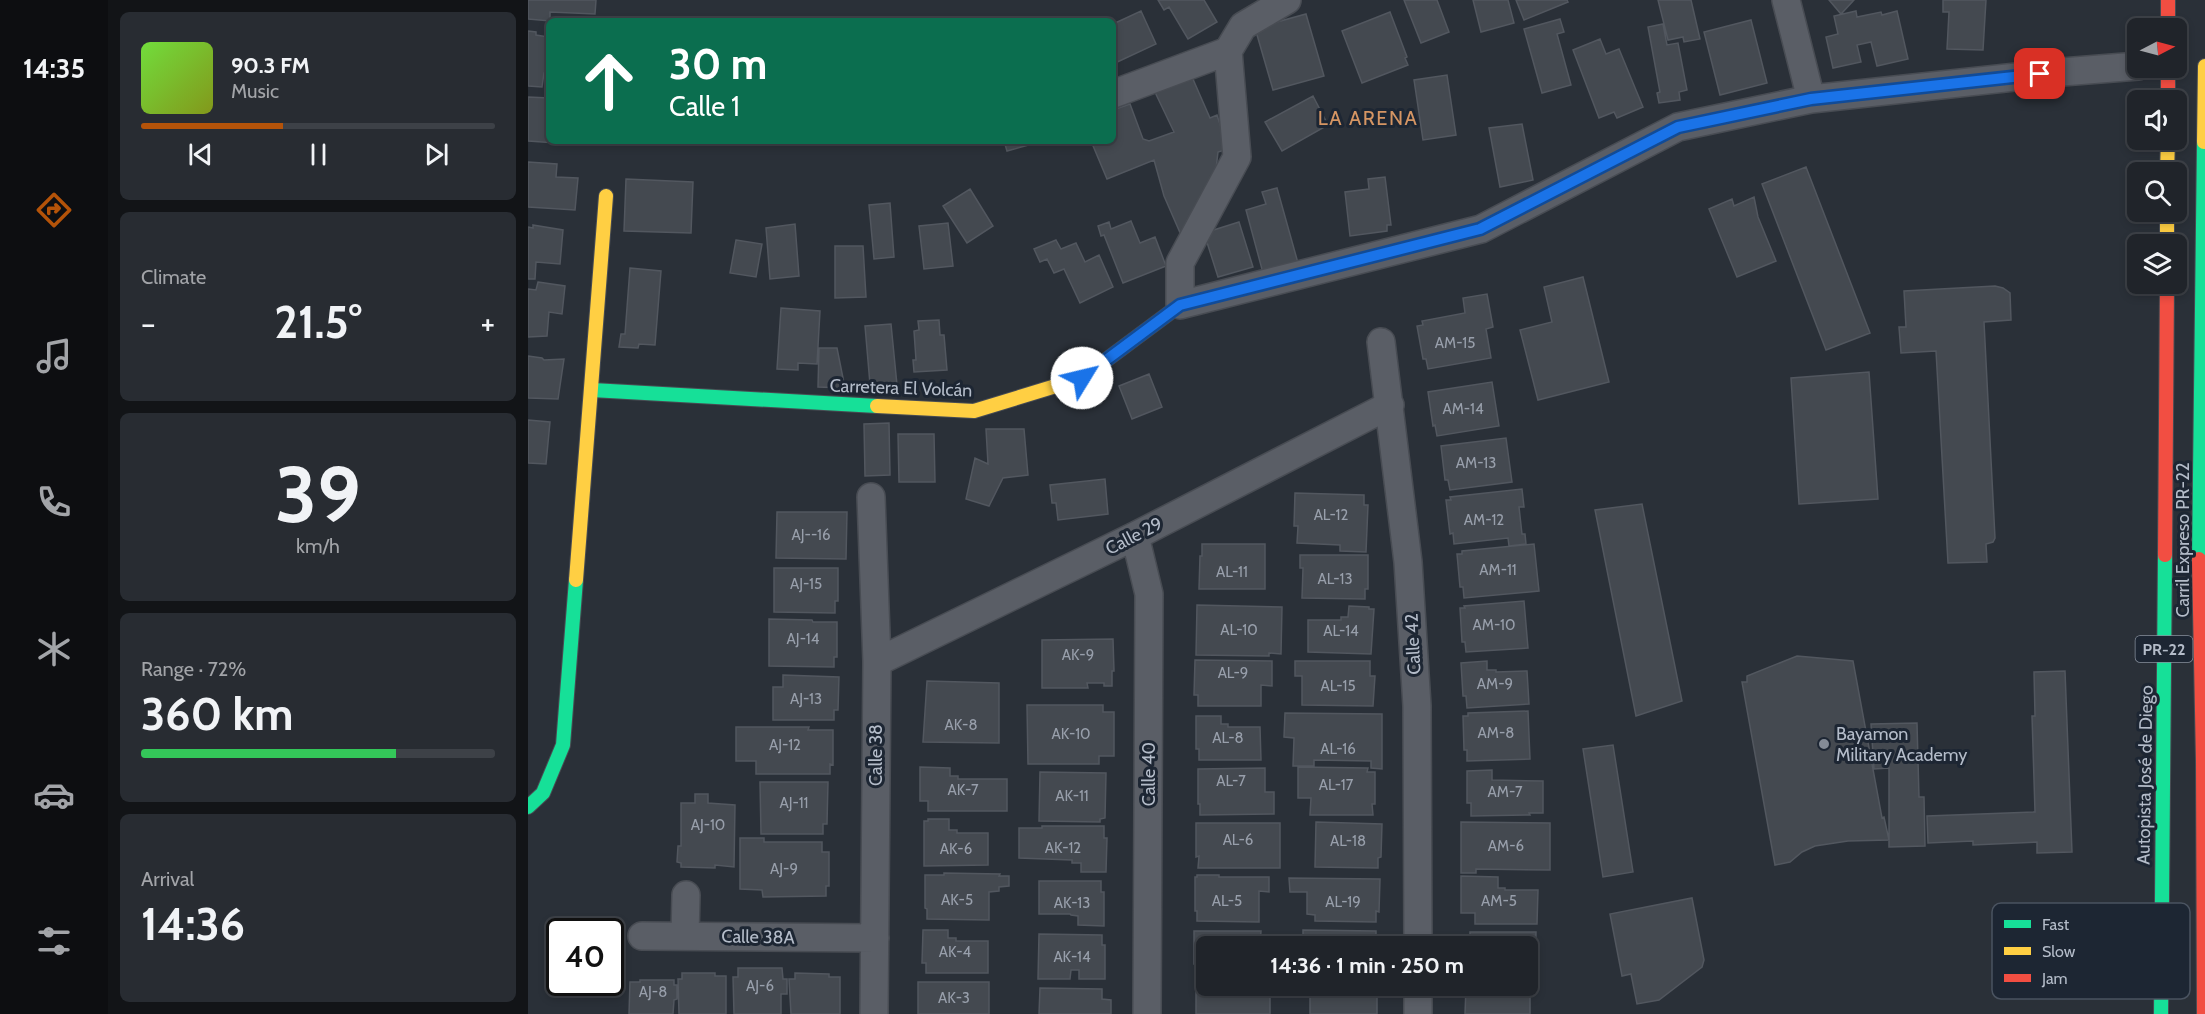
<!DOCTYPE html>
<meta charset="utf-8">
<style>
:root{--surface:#20242a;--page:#282c32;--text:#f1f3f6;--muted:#a2a4a8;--line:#3d4147;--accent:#b45309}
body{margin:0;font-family:Cabin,sans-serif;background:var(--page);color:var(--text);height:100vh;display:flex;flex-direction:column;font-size:22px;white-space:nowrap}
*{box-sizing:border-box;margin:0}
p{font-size:20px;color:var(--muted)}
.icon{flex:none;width:33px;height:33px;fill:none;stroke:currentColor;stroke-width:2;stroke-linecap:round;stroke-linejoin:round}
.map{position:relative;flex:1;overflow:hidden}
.sheet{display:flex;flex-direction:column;gap:12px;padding:12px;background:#121417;width:420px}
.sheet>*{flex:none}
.guide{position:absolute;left:18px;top:18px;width:570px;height:126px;border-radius:9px;box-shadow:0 3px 9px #0003,0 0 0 2px var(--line);background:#0b6e4f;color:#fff;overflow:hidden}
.needle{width:39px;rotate:84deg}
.fabs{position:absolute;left:1599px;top:18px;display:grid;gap:12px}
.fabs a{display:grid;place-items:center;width:60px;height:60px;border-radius:9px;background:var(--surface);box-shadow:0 3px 9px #0003,0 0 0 2px var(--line);font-size:30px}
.speed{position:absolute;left:18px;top:918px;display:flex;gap:12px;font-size:30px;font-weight:700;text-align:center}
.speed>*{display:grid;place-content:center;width:78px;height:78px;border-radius:50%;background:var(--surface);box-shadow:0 3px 9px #0003,0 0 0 2px var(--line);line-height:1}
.speed .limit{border:3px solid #111;border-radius:9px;background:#fff;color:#111}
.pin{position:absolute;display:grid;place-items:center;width:51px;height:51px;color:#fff;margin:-26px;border-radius:12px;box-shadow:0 3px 9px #0006}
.me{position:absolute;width:66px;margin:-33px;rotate:54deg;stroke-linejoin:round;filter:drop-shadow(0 0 4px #0008)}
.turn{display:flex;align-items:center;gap:21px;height:126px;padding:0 24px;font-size:27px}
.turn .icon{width:78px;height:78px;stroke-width:2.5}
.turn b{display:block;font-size:42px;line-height:51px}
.big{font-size:45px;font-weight:800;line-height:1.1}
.sheet .widget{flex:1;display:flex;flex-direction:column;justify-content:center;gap:9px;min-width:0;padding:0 21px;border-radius:9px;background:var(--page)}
.sheet .dial{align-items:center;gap:0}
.dial b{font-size:78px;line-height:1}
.song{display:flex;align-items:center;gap:18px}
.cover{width:72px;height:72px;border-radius:9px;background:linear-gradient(135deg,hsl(100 70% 55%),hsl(70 70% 35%))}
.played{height:6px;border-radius:3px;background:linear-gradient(90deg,var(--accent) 40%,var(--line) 40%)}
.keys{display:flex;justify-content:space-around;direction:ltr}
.heat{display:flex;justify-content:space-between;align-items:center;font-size:33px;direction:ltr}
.charge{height:9px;border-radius:4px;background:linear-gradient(90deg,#34c759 72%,var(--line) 0)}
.trip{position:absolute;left:668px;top:936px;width:342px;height:60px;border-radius:9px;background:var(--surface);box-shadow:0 3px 9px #0003,0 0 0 2px var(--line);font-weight:800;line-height:60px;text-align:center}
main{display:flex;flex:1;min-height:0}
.tab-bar{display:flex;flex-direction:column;width:108px;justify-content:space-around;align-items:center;background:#0d0e11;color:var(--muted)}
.tab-bar .icon{width:42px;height:42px}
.tab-bar .on{color:var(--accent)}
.tab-bar b{font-size:27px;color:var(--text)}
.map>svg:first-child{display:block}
</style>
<main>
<nav class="tab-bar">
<b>14:35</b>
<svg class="icon on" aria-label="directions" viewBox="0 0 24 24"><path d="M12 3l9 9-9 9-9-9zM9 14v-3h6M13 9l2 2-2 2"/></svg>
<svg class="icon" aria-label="music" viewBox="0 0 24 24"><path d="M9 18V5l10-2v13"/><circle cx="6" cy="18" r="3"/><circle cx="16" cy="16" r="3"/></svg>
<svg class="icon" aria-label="phone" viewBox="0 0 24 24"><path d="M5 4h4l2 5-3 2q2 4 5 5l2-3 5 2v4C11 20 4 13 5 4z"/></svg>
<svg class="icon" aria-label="climate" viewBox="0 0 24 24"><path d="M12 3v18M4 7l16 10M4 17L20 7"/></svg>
<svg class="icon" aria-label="car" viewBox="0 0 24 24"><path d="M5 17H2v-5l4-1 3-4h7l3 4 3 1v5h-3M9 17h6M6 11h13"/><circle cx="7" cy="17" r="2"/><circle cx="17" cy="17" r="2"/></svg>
<svg class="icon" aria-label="filters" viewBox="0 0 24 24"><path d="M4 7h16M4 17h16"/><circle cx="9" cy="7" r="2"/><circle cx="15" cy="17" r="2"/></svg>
</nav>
<section class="sheet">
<div class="widget">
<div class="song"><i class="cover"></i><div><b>90.3 FM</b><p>Music</p></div></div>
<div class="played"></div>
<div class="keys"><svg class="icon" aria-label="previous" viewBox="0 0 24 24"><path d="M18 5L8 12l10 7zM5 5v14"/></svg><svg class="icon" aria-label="pause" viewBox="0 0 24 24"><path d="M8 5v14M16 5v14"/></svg><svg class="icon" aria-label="next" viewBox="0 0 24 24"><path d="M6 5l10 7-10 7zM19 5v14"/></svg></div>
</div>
<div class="widget"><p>Climate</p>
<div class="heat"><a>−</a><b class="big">21.5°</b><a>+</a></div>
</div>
<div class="widget dial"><b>39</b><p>km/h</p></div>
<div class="widget"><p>Range · 72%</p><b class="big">360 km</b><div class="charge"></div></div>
<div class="widget"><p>Arrival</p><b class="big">14:36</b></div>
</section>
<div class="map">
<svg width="1677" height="1014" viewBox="0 0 1677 1014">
<rect width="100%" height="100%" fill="#2a3038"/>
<path fill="#444950" stroke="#52575f" stroke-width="1.5" d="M0 0H68L67 14 22 12V21L0 19Z
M630 0H676L689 22 660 39 641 7 636 10Z
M876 0H909L921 32 893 43Z
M945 0H980L986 23 953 32Z
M988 0H1039L1040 2 996 20Z
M1130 0H1163L1172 39 1156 42 1155 37 1140 40Z
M1301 0H1326L1313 14Z
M1415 0H1458L1455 50 1419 49 1421 12H1415Z
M613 11 628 44 585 64V24Z
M1328 11 1329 17 1353 12 1354 15 1369 11 1380 59 1349 66 1343 42 1329 45 1333 62 1305 68 1298 37 1310 34 1306 16Z
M862 12 879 57 877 58 880 65 834 83 814 31Z
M778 14 796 76 745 90 727 28Z
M1032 19 1036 32 1029 34 1043 85 1014 93 996 29Z
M1223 20 1239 83 1192 95 1176 32Z
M1135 24 1139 45 1150 43 1159 90 1151 92 1152 100 1131 103 1129 93 1132 92 1120 27Z
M0 31 8 32V35L20 37 21 34V73H16L14 87 0 86Z
M1072 39 1078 54 1091 49 1115 107 1089 118 1086 112 1071 118 1045 50Z
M661 70 682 118 689 115 700 149 690 152 686 186 653 235 636 196 626 160 579 179 563 141H585V110L602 104 615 139 621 141 646 132 624 86Z
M919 75 928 135 895 140 886 80Z
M785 96 800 125 754 151 737 122Z
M0 97 21 98V141H42V144L0 141Z
M994 124 1005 180 972 187 961 128Z
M476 141H515L479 151Z
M0 162 29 164 28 177 50 178 47 210 0 207Z
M1278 167 1342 333 1298 350 1234 184Z
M857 177 863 225H859V231L822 236 817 192 841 189 840 179Z
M98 179 165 182 163 233 96 231Z
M749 188 770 263 735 273 718 210 738 204 734 192Z
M442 189 465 226 439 243 415 206Z
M1226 197 1230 217 1248 261 1209 277 1181 209 1204 199 1206 206Z
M362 203 366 257 346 259 341 205Z
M603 221 612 243 627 237 638 266 595 283 576 235 573 236 570 226 581 222 583 229Z
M711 222 725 267 690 277 676 233Z
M420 223 425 266 396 269 391 226Z
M267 224 271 276 242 279 238 228Z
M5 225 35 230 32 264 8 262 7 279H0V227L5 228Z
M208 240 234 244 228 277 202 273Z
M528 240 533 249 548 243 557 262 571 255 585 287 552 303 536 269 526 273 519 259 512 262 506 249Z
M307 246H335L338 297 307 298Z
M102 268 133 271 127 345 111 344 110 348 91 347 93 334H97Z
M1055 277 1081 382 1010 400 992 330 1024 322 1016 287Z
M10 282 37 286 34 314 21 312 19 336 0 337V289L8 290Z
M1467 286 1475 288 1482 293 1483 320 1456 322 1467 538 1465 542 1458 544 1459 562 1420 563 1408 351 1373 353 1371 327H1378L1376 291Z
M959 294 965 327 958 329 963 358 900 369 898 359H895L889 326 895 325 894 321 937 313 935 298Z
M253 308 292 311 289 364 270 363V370L249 369Z
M411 320 412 335H416L419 370 386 372 385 360H388L386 331 391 330 390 321Z
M363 324 369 385 342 384 337 326Z
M291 348H309L317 388 290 387Z
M0 356 14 358 16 360 36 359 30 399 0 398Z
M1341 372 1350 499 1271 504 1263 378Z
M621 374 634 407 604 419 591 386Z
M964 382 971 426 909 436 907 425 905 426 900 392Z
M0 420 22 422 18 464 0 463Z
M361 423 362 475 337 476 336 424Z
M458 429H496L500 475 475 478 461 506 438 499 447 458 460 464Z
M370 434H406L407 482H371Z
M978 438 984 482 922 490 920 480H917L913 446Z
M577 479 580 514 530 520 528 503H524L522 485Z
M994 489 996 507H991L994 534H997L998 544 981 546 980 538 926 544 925 533 922 534 918 500H923L922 497Z
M767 493 836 495V505H840L838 552 812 551V545L769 543 770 526H766Z
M1114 504 1154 701 1108 716 1067 510Z
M249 512H319L318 559 248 558Z
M674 544H737V589H671L672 556H674Z
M1006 544 1011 591 936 598 935 587H932L929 554H934V551Z
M772 555H840V589H837V599L774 598 775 568H772Z
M246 568H310V601H307V613L246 612Z
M996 601 1000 648 938 652 937 642H934L932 608H937L936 606Z
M669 605 754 607 753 654 741 653V656L668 655Z
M821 606 841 607V609H846L843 654 780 652V620H813V617H820Z
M241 619 284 620 285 622H309V657H306V667L241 666Z
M585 639 586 671H584V686H576V683H559L560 688H514V640Z
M1269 656 1325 661 1354 818 1356 817 1361 840 1320 841 1287 846 1274 852 1262 862 1247 865 1214 682H1219V676Z
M667 660 744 661V686L733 685V706H670V695H666Z
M767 661H842V676H847L845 706 774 705V676H767Z
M959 661V670H968V672L999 671 1001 704 939 708 938 696H935L933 663Z
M1537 671 1544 852 1509 853V842L1445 845V841L1400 843 1399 816 1507 812 1504 716H1507L1506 672Z
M255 675 311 677 310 710H306V720H245V687H255Z
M399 681 471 683V743L395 742Z
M499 705H575V712H586V756H571V764H500Z
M1000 711 1002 759 939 761V750H936L935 716H940V713Z
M757 713 854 714V769L843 768V761L786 760V766H765L766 738 756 737Z
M668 716H693V724H700V727H732L733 760H671V749H668Z
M1389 723 1391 797H1396L1397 846 1361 847V768L1346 769 1343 724Z
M208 727H281L280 730H305V765L302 764V774H228V761H208Z
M1085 745 1105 872 1075 877 1055 749Z
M392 767 422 768V776H430V779H479V811H400V801H392Z
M770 767 840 768 839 772H847V804H844L845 815H782L783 798H770Z
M737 768V792H746V814L672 815V804H670V769Z
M964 770V780L1015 781V813H1001L1002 815 943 816V803H939V771Z
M512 772 578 773 577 818 572 819V822L511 821Z
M232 782H300L299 824H295V834H233Z
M167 794H180V803L207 805 206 867 187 865V868L153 867V863L149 862 150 846H153V803H167Z
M400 819H421V830H429V833H460V865L396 866V821H400Z
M788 822 854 824 853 857 850 858V868L787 867Z
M933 822 1022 823V870L948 869V873H933Z
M668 823H752V868H670L671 856 668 857Z
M514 826H576V838H579L578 872H553V863H544V860L491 858V828H514Z
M212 838H236V842H294V852H301V886H298V896L235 897 234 890 212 889Z
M416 873 472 874 471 876H481V886L471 887V891L461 892V920L399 919V909L397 908V875H416Z
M669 875H691V877H741V892L731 891V922L669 921V911H667V877H669Z
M933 876 970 877V888H977V890H1010L1009 924H947V913H933Z
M761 878 852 879 851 912 848 911V922L787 921V915L779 914V892H762Z
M511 881H573V892H576V926L550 925V916L543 915 542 914H511Z
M1164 898 1176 960 1174 967 1131 1000 1109 1004 1103 974 1094 976 1082 914Z
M395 930H420V938H428V941H460V973H398V963H394Z
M775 930 848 931V946H775Z
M666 931H733L732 946H678V975H670V964H666Z
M942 932H1008L1007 978H999V946H942Z
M511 934 574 935V945H577V979H551V970H543L542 979H510Z
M210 968H254L255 979H259V994H253V1014H206L205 977H210Z
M154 973H187V976H198V1014H151L150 979H154Z
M267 973 301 974V977H312V1014H263L261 979H267Z
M112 980H146V985H149V999L146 1000 145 1014H101L102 982H112Z
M390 982H461V1014H390Z
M668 985 734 986V994L742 995V1014H668Z
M782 986 849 987V1014H782Z
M938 987H1006V995H1002V1014H937Z
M512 988 574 989V999L583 1000V1014H511Z"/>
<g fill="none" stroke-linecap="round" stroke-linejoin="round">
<g stroke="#484c53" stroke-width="30">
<path id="street" d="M1258 0 1283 99
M700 51 709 157 652 263V305L953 229 1150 127 1283 99 1534 72 1610 66
M585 94 700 51 715 26 759 0
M853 342 880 562 889 706 890 946
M343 497 349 662 346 1014
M607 536 621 594 619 1014
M349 662 607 536 862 405
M114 936 347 938
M157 936 158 895
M890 986V1014"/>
</g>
<g stroke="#484c53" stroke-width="16">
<path id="fast" d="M64 390 349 406
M1671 559 1676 142
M0 807 15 793 35 745 48 580
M1633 1014 1637 555"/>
</g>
<g stroke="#484c53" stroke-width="16">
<path id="slow" d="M1676 142 1677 66
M1639 172 1640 140
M1639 212V244
M349 406 446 411 554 378 652 305
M48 580 78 196"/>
</g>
<g stroke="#484c53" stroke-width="16">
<path id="jam" d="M1640 0V28
M1640 68V100
M1637 555 1639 284
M1671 559 1675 761 1676 1014"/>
</g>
<use href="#street" stroke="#5a5e66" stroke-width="27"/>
<use href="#fast" stroke="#16e098" stroke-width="14"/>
<use href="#slow" stroke="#ffcf43" stroke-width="14"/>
<use href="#jam" stroke="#f24e42" stroke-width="14"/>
</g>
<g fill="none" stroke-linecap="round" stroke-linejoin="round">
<g stroke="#114b97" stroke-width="15">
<path id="route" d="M554 378 652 305 952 229 1150 127 1283 99 1512 74"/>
</g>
<use href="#route" stroke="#1a73e8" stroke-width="10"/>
</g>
<circle fill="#848b96" stroke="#1d2633" stroke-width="2" cx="1296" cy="744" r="6"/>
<g text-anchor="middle" stroke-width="6" stroke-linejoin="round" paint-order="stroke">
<g font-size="15" fill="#989fab">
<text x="927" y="348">AM-15</text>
<text x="935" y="414">AM-14</text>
<text x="948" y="468">AM-13</text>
<text x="803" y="520">AL-12</text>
<text x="956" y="525">AM-12</text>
<text x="283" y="540">AJ--16</text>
<text x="970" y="575">AM-11</text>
<text x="704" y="577">AL-11</text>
<text x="807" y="584">AL-13</text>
<text x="278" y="589">AJ-15</text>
<text x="966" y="630">AM-10</text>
<text x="711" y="635">AL-10</text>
<text x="813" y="636">AL-14</text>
<text x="275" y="644">AJ-14</text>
<text x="550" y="660">AK-9</text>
<text x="705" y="678">AL-9</text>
<text x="967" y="689">AM-9</text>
<text x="810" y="691">AL-15</text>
<text x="278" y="704">AJ-13</text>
<text x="433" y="730">AK-8</text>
<text x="968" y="738">AM-8</text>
<text x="543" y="739">AK-10</text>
<text x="700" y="743">AL-8</text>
<text x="257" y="750">AJ-12</text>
<text x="810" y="754">AL-16</text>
<text x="703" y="786">AL-7</text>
<text x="808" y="790">AL-17</text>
<text x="435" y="795">AK-7</text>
<text x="977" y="797">AM-7</text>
<text x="544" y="801">AK-11</text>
<text x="266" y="808">AJ-11</text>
<text x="180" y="830">AJ-10</text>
<text x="710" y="845">AL-6</text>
<text x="820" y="846">AL-18</text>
<text x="978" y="851">AM-6</text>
<text x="535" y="853">AK-12</text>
<text x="428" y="854">AK-6</text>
<text x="256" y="874">AJ-9</text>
<text x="429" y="905">AK-5</text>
<text x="699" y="906">AL-5</text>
<text x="971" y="906">AM-5</text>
<text x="815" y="907">AL-19</text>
<text x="544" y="908">AK-13</text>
<text x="427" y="957">AK-4</text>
<text x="544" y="962">AK-14</text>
<text x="232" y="991">AJ-6</text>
<text x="125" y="997">AJ-8</text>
<text x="426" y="1003">AK-3</text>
</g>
<rect fill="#1d2633" stroke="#878f9c" stroke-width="1.5" x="1607.5" y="636" width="57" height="26" rx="4.5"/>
<g font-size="16" font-weight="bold" fill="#b4bcc9">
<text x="1636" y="655">PR-22</text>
</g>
<g font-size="18" fill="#b4bcc9" stroke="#1d2633">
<text transform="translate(373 388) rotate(2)" y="6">Carretera El Volcán</text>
<text transform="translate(606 536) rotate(-27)" y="6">Calle 29</text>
<text transform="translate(1655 540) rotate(-90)" y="6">Carril Expreso PR-22</text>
<text transform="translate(885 644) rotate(-93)" y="6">Calle 42</text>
<text transform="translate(348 755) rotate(-90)" y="6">Calle 38</text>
<text transform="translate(621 774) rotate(-90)" y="6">Calle 40</text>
<text transform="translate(1617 775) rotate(-89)" y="6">Autopista José de Diego</text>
<text transform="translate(230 937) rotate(1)" y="6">Calle 38A</text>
</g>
<g font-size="18" fill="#b4bcc9" stroke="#1d2633" text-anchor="start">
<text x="1308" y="740">Bayamon<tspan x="1308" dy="21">Military Academy</tspan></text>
</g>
<g font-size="20" letter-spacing="1.5" fill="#d59563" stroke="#1d2633">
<text x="840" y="125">LA ARENA</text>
</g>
</g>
<rect x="1464" y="903" width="198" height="96" rx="9" fill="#1d2633" stroke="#4a5360" stroke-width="1.5"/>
<rect x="1476" y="920" width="27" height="8" fill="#16e098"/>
<rect x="1476" y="947" width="27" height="8" fill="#ffcf43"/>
<rect x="1476" y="974" width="27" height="8" fill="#f24e42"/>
<g font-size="16" fill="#b4bcc9">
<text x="1514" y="930">Fast</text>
<text x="1514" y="957">Slow</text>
<text x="1514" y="984">Jam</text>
</g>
</svg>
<div class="fabs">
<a><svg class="needle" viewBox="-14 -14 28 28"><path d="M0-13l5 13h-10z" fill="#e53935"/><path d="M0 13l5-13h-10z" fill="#a2a4a8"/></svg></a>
<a><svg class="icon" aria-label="sound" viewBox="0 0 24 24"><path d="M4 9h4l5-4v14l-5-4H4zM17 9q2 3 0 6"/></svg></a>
<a><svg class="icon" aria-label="search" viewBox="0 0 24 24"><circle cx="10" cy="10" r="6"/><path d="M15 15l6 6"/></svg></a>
<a><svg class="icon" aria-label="layers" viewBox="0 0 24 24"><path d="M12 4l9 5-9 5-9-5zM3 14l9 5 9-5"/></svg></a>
</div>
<div class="speed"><div class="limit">40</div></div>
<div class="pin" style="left:1512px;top:74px;background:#d93025"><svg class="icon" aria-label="arrive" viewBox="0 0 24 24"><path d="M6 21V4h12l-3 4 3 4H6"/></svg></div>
<svg class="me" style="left:554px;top:378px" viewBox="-20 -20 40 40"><circle r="19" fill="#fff"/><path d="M0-13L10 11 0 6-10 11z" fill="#1a73e8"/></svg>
<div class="trip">14:36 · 1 min · 250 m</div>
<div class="guide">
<div class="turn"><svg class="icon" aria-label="ahead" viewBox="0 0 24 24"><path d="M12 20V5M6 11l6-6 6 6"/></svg><div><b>30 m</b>Calle 1</div></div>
</div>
</div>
</main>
